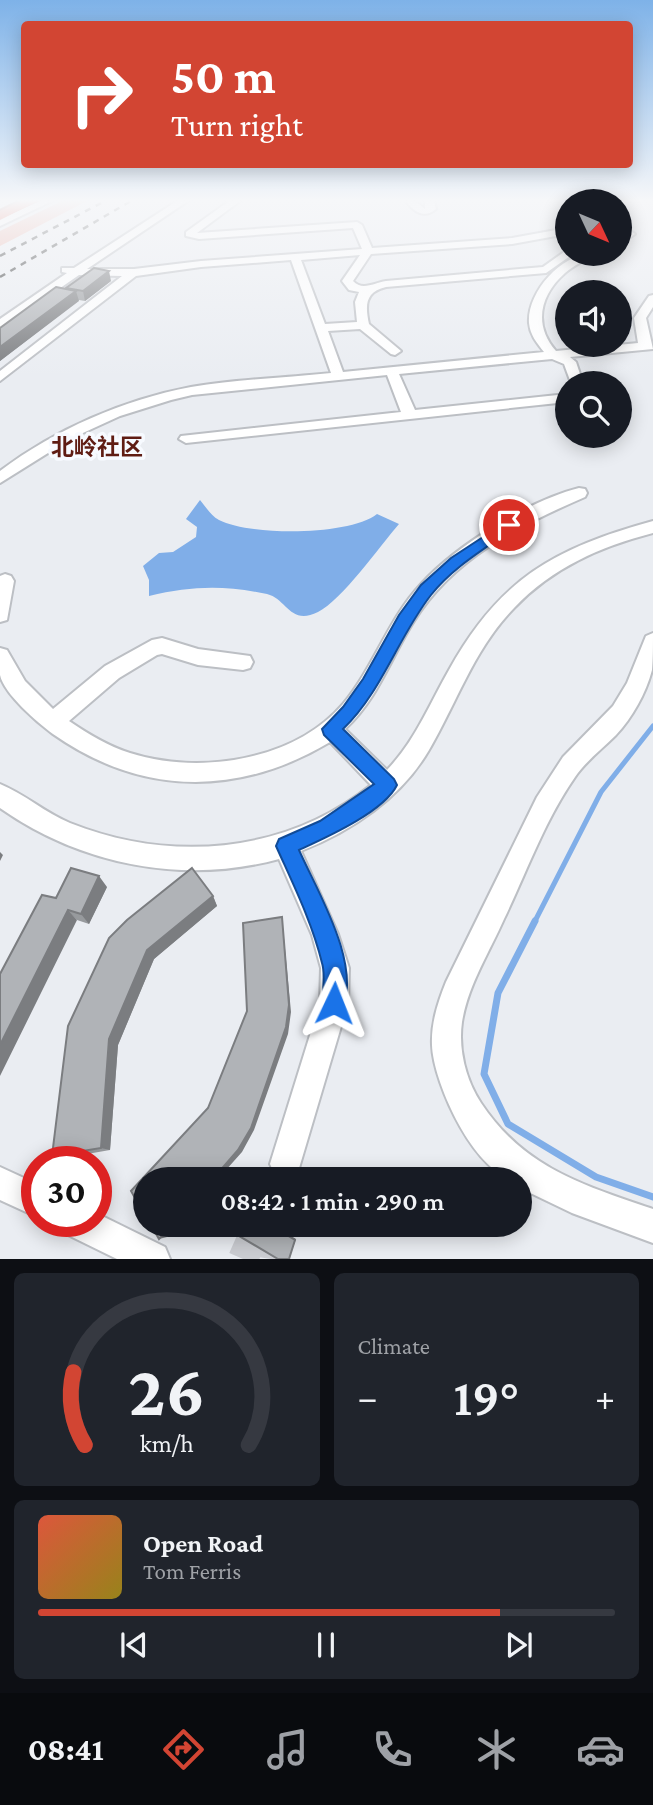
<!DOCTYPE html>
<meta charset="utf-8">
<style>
:root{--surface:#171b24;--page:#20242c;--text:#f1f3f6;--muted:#9ea1a6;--line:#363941;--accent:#d24533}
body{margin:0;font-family:"Crimson Pro","Noto Sans SC",serif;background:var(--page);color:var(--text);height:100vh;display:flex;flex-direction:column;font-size:26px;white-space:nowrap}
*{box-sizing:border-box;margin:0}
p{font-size:23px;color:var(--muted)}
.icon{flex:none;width:38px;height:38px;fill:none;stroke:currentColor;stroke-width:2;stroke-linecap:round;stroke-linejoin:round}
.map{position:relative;height:1259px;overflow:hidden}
.side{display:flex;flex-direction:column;gap:14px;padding:14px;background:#0d0f14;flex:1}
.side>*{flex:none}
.guide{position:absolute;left:21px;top:21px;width:612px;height:147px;border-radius:7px;box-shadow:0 4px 18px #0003;background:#d24533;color:#fff;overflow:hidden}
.needle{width:46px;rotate:134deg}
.fabs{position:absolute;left:555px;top:189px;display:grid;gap:14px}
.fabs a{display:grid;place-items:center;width:77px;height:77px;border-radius:50%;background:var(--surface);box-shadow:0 4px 18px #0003;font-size:35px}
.speed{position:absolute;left:21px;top:1146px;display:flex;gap:14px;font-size:35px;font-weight:700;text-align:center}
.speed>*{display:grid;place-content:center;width:91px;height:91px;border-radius:50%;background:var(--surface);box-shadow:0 4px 18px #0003;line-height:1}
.speed .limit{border:10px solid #d22;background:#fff;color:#111}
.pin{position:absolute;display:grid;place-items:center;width:60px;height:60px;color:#fff;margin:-30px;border:4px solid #fff;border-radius:50%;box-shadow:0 2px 7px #0007}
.me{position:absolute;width:77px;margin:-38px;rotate:2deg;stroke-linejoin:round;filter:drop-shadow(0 0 5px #0008)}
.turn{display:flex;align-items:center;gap:24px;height:147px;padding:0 35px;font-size:32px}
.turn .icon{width:91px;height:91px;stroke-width:2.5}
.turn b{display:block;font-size:49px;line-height:60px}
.big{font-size:52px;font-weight:600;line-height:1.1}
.side .card{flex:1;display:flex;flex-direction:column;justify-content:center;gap:10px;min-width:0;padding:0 24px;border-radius:10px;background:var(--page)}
.side .dial{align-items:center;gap:0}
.dial svg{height:182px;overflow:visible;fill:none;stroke:var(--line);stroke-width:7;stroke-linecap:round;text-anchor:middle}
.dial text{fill:var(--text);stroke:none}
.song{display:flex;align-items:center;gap:21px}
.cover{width:84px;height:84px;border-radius:10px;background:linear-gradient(135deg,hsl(10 70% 55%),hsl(50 70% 35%))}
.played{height:7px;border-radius:4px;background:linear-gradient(90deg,var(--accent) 80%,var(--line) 80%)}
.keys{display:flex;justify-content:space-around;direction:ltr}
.heat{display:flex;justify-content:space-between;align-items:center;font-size:38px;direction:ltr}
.side .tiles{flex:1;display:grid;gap:14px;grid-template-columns:1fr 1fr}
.card:last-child{grid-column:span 2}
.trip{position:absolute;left:133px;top:1167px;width:399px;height:70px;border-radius:35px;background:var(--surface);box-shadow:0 4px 18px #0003;font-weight:600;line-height:70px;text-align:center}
.tabs{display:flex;height:112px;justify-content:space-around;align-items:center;background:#090b0e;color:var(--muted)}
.tabs .icon{width:49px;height:49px}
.tabs .on{color:var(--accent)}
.tabs b{font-size:32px;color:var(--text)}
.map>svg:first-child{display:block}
</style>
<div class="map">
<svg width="653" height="1259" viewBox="0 0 653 1259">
<rect width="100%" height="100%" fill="#eaedf2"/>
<path fill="#ecb1a6" d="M62 201H87L0 246V231Z"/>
<path fill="#80aee8" d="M200 500C206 507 211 516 219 520 250 536 349 536 377 514L399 524C380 546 342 600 318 612 290 626 287 599 267 594 223 585 192 586 149 596V580L143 566 159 553 173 552 196 537 197 527 186 519Z"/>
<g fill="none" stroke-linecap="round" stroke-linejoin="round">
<path stroke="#80aee8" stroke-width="5" d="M534 923 601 792 653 726"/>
<path stroke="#80aee8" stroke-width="7" d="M535 921 498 993 484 1074 508 1124 596 1177 653 1197"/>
<path stroke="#cbcdd2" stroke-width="30" stroke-dasharray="30 15" stroke-linecap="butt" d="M243 1259 258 1225
M271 1259 276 1225"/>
<g stroke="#bcbfc4" stroke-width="4">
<path id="minor" d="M40 201H52L0 226V219Z
M177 201H188L87 269H134L201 261 362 249 353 228 199 239 186 236V232L229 201H240L197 233 357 222 362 225 372 248 512 238 567 228V234L512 244 371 254 353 281C362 291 374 283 386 281L543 267 564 252 573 254 546 273 386 287C365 292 365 305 369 324L401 351 395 355 391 354 360 329 328 331 343 372 544 352C537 343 530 335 529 323 527 292 562 253 593 254 585 261 574 265 565 273 540 295 533 325 556 351L638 343 634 318 649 296 653 295V307L646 318 653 349 570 357 576 362 583 383H571L564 364 552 359 399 374 415 410 567 394V402L186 443 179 439 181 436 401 412 387 375 192 395 171 400 120 416 72 438 0 483V471C56 429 123 400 191 387 237 379 285 378 331 373L291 260 201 267 136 276 0 381V371L122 276 79 275 4 327 0 328V319L67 273 62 272V268H74ZM360 255 342 281 349 290 359 292 355 302 357 322 325 324 301 260Z
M406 201H415L425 209V201H434L436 209C424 219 414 212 406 201Z
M620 223 635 234 620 245V238L624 234 620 230Z
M579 488 585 489 587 493 585 497C520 525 453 558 414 621 391 657 378 699 345 729L387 770C415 741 429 705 449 670 499 579 555 548 653 521V533C600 547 553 567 514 608 474 649 457 702 429 750 401 798 352 831 301 851L338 934 349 968 348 1003 297 1175 287 1180 275 1175 270 1164 320 1003 321 968 312 935 279 859C184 885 81 865 0 808V784C25 794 45 813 70 823 171 863 285 854 371 785L330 742C238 797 141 796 53 734 38 723 4 694 0 675 0 667 0 656 0 648L7 650 25 681 53 709 105 666 152 640 162 638 198 649 250 656 253 662 250 668 243 670 198 665 162 654 157 655 119 678 69 721C88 734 108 746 130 753 199 775 294 761 343 704 374 667 388 619 421 584 457 545 528 501 579 488Z
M5 574 11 576 14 581 7 620 0 622V576Z
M653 633C653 645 653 659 652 670 646 693 632 718 616 735 602 749 586 761 575 777 545 820 527 871 504 919 489 953 468 985 462 1022 458 1050 466 1080 481 1103 524 1168 583 1185 653 1209V1243L572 1213 520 1188V1180C477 1180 433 1083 432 1045 431 1023 438 1002 446 982L537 797 563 757 613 706 627 683 646 636Z
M0 1167 37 1184V1217L0 1200Z
M96 1213 165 1247 170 1259H117L66 1234 61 1222H96Z"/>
</g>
<g stroke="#a1473a" stroke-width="4">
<path id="highway" d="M20 201H38L0 220V211Z"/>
</g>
<use href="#minor" fill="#fff" fill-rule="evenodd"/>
<use href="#highway" fill="#ea5f4b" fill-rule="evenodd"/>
<path stroke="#343637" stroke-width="2.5" stroke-dasharray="6 6" stroke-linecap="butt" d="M0 256 105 201
M0 277 131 201"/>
</g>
<path fill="#979a9d" d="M111 281 85 301 79 300 0 361V328L66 289Z
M107 887 89 924 77 920 56 898Z
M213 896 217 906 154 959 118 1045 110 1150 64 1158 52 1156 68 1026Z"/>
<path fill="#7b7d80" d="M109 271 111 281 85 301 83 291Z
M76 291 79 301 0 361V347Z
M0 852 3 855 0 861Z
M99 876 107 887 89 924 81 914Z
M213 896 217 906 154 959 118 1045 110 1150 101 1148 109 1039 147 950Z
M68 910 77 920 0 1076V1045Z
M282 917 291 1012 288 1034 254 1130 242 1152 217 1180H212Z
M172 1225H177L167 1237 159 1239Z
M270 1225H273L296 1239 289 1259Z"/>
<path fill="#b0b3b7" stroke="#7b7d80" stroke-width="2" d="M94 268 109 271 83 291 66 288Z
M56 287 76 291 0 347V328Z
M71 868 99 876 81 914 68 910 0 1045V974L42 895 56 898Z
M192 868 213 896 147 950 109 1039 101 1148 52 1156 68 1026 109 938 127 920Z
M282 917 289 1005 286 1027 251 1128 238 1150 212 1180H145V1216L131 1191 208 1108 247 1011 243 923Z
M151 1225H172L159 1239Z
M225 1225H270L295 1240 289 1259H278L224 1227Z"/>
<linearGradient id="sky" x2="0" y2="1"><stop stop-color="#7eb2e8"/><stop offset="0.53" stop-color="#f6f7f9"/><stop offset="1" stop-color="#f6f7f9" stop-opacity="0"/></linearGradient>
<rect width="653" height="378" fill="url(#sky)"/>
<path fill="#1a73e8" stroke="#114b97" stroke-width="2" d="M509 520 514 521V528C486 548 453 567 431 595 398 637 382 692 343 729L394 779 397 785C384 812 325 838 299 850 318 893 362 964 342 1011L334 1015 326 1011C319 996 327 979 322 963 312 922 293 884 276 846L279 839 320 821 374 784 324 735 322 729 343 707 363 679 399 615 421 585 451 558Z"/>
<g text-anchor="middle" stroke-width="7" stroke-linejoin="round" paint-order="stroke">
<g font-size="23" font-weight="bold" fill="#5f1c13" stroke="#f7faff">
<text x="97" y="455">北岭社区</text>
</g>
</g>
</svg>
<div class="fabs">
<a><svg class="needle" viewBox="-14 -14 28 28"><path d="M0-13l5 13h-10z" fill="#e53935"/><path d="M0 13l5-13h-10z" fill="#9ea1a6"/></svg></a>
<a><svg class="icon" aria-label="sound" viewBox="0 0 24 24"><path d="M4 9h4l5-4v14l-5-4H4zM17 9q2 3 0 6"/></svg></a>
<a><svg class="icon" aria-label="search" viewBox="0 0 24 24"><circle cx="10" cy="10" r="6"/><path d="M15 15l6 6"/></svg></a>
</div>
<div class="speed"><div class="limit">30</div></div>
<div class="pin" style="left:509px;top:525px;background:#d93025"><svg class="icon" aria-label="arrive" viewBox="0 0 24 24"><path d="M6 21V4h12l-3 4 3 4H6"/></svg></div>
<svg class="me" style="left:334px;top:1003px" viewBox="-20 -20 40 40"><path d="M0-17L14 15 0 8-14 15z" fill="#1a73e8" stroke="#fff" stroke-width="4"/></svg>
<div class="trip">08:42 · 1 min · 290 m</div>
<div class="guide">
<div class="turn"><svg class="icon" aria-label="right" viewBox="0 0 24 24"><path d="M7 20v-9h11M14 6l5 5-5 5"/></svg><div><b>50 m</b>Turn right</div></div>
</div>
</div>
<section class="side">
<div class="tiles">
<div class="card dial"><svg viewBox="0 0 100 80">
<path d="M14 69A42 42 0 1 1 86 69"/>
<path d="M14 69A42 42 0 0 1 9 37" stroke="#d24533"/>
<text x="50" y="56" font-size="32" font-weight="700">26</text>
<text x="50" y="72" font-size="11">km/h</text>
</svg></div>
<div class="card"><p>Climate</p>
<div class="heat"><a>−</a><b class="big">19°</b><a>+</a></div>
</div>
<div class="card">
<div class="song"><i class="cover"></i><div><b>Open Road</b><p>Tom Ferris</p></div></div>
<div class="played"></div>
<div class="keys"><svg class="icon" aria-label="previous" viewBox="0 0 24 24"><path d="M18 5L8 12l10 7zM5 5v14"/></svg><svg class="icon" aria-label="pause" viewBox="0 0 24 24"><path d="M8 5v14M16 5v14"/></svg><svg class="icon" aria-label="next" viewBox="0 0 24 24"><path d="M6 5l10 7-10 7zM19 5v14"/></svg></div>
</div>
</div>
</section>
<nav class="tabs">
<b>08:41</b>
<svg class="icon on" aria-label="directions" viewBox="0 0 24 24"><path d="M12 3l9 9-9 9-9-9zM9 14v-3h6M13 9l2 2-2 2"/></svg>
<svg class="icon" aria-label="music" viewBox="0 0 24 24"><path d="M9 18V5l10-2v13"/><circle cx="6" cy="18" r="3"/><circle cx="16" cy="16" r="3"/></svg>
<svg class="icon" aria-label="phone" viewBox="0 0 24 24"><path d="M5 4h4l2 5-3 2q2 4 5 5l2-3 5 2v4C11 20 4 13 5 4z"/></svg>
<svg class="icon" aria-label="climate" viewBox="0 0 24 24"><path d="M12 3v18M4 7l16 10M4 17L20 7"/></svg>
<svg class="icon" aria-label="car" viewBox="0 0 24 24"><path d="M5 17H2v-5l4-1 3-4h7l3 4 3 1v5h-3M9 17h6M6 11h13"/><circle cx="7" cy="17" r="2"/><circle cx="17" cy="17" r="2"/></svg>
</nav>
